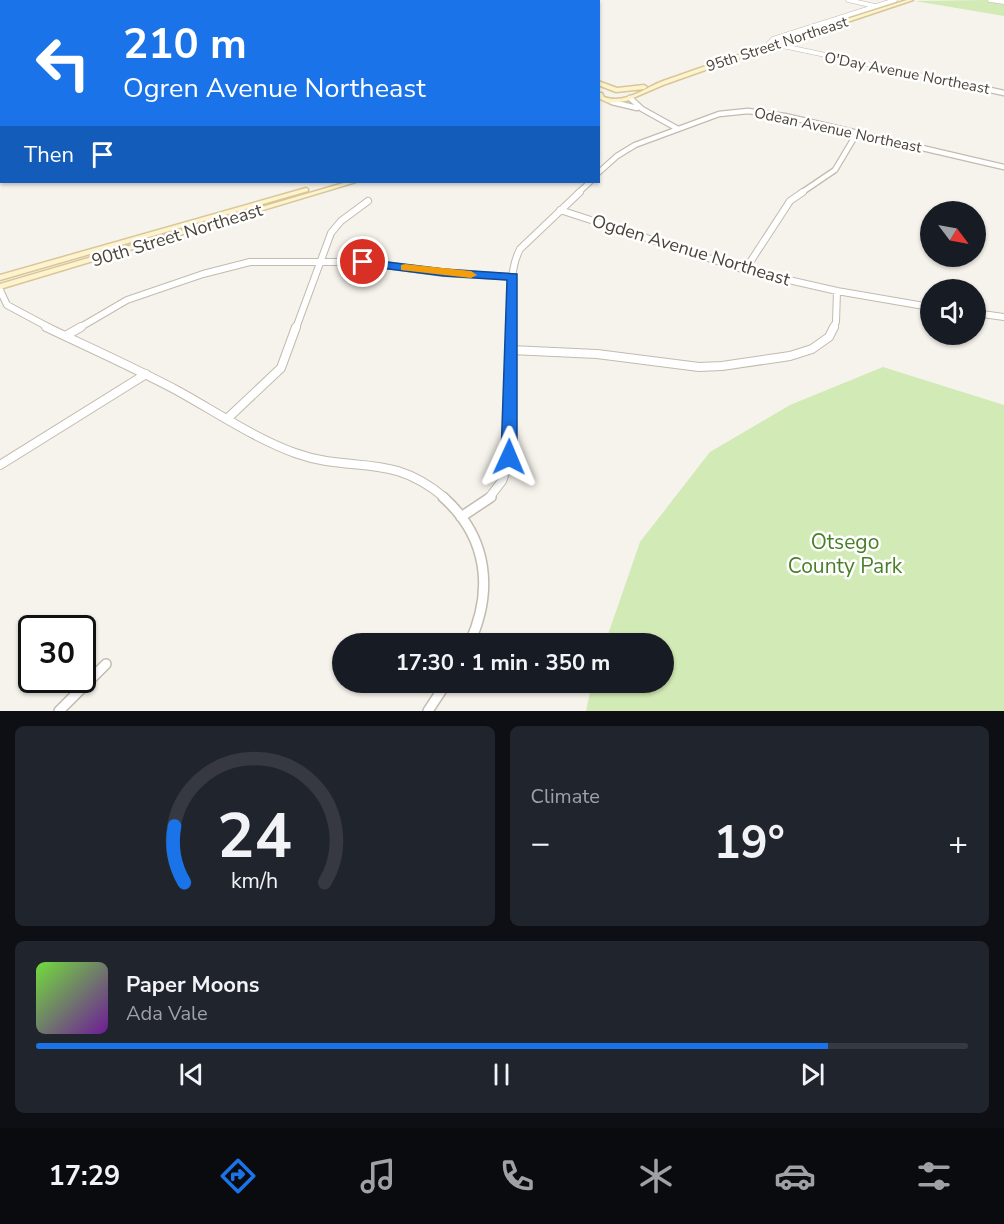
<!DOCTYPE html>
<meta charset="utf-8">
<style>
:root{--surface:#171b24;--page:#20242c;--text:#f1f3f6;--muted:#9ea1a6;--line:#363941;--accent:#1a73e8}
body{margin:0;font-family:"Nunito Sans",sans-serif;background:var(--page);color:var(--text);height:100vh;display:flex;flex-direction:column;font-size:22px;white-space:nowrap}
*{box-sizing:border-box;margin:0}
p{font-size:20px;color:var(--muted)}
.icon{flex:none;width:33px;height:33px;fill:none;stroke:currentColor;stroke-width:2;stroke-linecap:round;stroke-linejoin:round}
.map{position:relative;height:711px;overflow:hidden}
.drawer{display:flex;flex-direction:column;gap:15px;padding:15px;background:#0d0f14;flex:1}
.drawer>*{flex:none}
.top-card{position:absolute;left:0px;top:0px;width:600px;height:183px;box-shadow:0 2px 4px #0004;background:#1a73e8;color:#fff;overflow:hidden}
.needle{width:39px;rotate:122deg}
.buttons{position:absolute;left:920px;top:201px;display:grid;gap:12px}
.buttons a{display:grid;place-items:center;width:66px;height:66px;border-radius:50%;background:var(--surface);box-shadow:0 2px 4px #0004;font-size:30px}
.speed{position:absolute;left:18px;top:615px;display:flex;gap:12px;font-size:30px;font-weight:700;text-align:center}
.speed>*{display:grid;place-content:center;width:78px;height:78px;border-radius:50%;background:var(--surface);box-shadow:0 2px 4px #0004;line-height:1}
.speed .limit{border:3px solid #111;border-radius:9px;background:#fff;color:#111}
.pin{position:absolute;display:grid;place-items:center;width:51px;height:51px;color:#fff;margin:-26px;border:3px solid #fff;border-radius:50%;box-shadow:0 2px 6px #0007}
.me{position:absolute;width:66px;margin:-33px;rotate:1deg;stroke-linejoin:round;filter:drop-shadow(0 0 4px #0008)}
.turn{display:flex;align-items:center;gap:21px;height:126px;padding:0 24px;font-size:27px}
.turn .icon{width:78px;height:78px;stroke-width:2.5}
.turn b{display:block;font-size:42px;line-height:51px}
.then{display:flex;align-items:center;height:57px;padding:0 24px;background:#0003;gap:12px;font-size:22px}
.big{font-size:45px;font-weight:700;line-height:1.1}
.drawer .widget{flex:1;display:flex;flex-direction:column;justify-content:center;gap:9px;min-width:0;padding:0 21px;border-radius:9px;background:var(--page)}
.drawer .dial{align-items:center;gap:0}
.dial svg{height:156px;overflow:visible;fill:none;stroke:var(--line);stroke-width:7;stroke-linecap:round;text-anchor:middle}
.dial text{fill:var(--text);stroke:none}
.song{display:flex;align-items:center;gap:18px}
.cover{width:72px;height:72px;border-radius:9px;background:linear-gradient(135deg,hsl(100 70% 55%),hsl(280 70% 35%))}
.played{height:6px;border-radius:3px;background:linear-gradient(90deg,var(--accent) 85%,var(--line) 85%)}
.keys{display:flex;justify-content:space-around;direction:ltr}
.heat{display:flex;justify-content:space-between;align-items:center;font-size:33px;direction:ltr}
.drawer .tiles{flex:1;display:grid;gap:15px;grid-template-columns:1fr 1fr}
.widget:last-child{grid-column:span 2}
.trip{position:absolute;left:332px;top:633px;width:342px;height:60px;border-radius:30px;background:var(--surface);box-shadow:0 2px 4px #0004;font-weight:700;line-height:60px;text-align:center}
.tabs{display:flex;height:96px;justify-content:space-around;align-items:center;background:#090b0e;color:var(--muted)}
.tabs .icon{width:42px;height:42px}
.tabs .current{color:var(--accent)}
.tabs b{font-size:27px;color:var(--text)}
.map>svg:first-child{display:block}
</style>
<div class="map">
<svg width="1004" height="711" viewBox="0 0 1004 711">
<rect width="100%" height="100%" fill="#f6f3ec"/>
<path fill="#d2eab5" d="M986 0 1004 3V16L915 1Z
M883 367 1004 405V711H586L592 683 663 682V644L605 643 640 542 710 452 790 405Z"/>
<g fill="none" stroke-linecap="round" stroke-linejoin="round">
<g stroke="#c2bbae" stroke-width="5">
<path id="street-far4" d="M81 0 87 2
M848 0 875 6
M895 0 773 39 769 43 971 86
M990 0 1004 2
M21 2 27 0
M202 2 206 0
M356 2 360 0
M533 2 536 0"/>
</g>
<g stroke="#c2bbae" stroke-width="7">
<path id="street-far3" d="M964 84 1004 93
M630 98 642 109 678 129
M612 102 637 108
M598 173 617 156 635 145 719 114 748 111 785 116 1004 167
M578 193 590 182
M801 193 835 170 857 133"/>
</g>
<g stroke="#c2bbae" stroke-width="8">
<path id="street-far2" d="M560 210 745 270 837 291 930 307
M745 270 790 201 803 192
M0 290 7 305 50 328
M975 313 1004 317
M79 328 127 300 203 274 250 262H363L443 273 513 277
M296 328 331 233 341 221 368 201
M512 328C512 303 508 272 520 249L580 192
M833 328 836 322 837 291"/>
</g>
<g stroke="#c2bbae" stroke-width="10">
<path id="street-far1" d="M46 327C90 348 135 368 178 391 216 412 254 438 295 453 353 474 390 451 445 498
M67 335 81 327
M511 350 597 354 699 367 722 366 790 356 812 349 829 337 834 327
M228 418 281 368 296 327
M0 465 146 374
M489 498 502 481 509 462 512 327"/>
</g>
<g stroke="#c2bbae" stroke-width="12">
<path id="street" d="M443 497C488 537 494 591 469 644
M461 517 491 497
M59 711 106 664
M428 711 447 682"/>
</g>
<g stroke="#d6c79b" stroke-width="3">
<path id="secondary" d="M278 0 289 2H280Z
M907 0H913L725 63 663 85 626 101 609 103 598 98V93H602L604 97C625 105 644 88 663 81 744 52 825 26 907 0Z
M598 81 617 88 644 85 647 87 644 89 616 92 598 85Z
M347 182H356L0 289V284Z
M306 188 308 189V191L0 280V275Z"/>
</g>
<use href="#street-far4" stroke="#fff" stroke-width="4"/>
<use href="#street-far3" stroke="#fff" stroke-width="4.5"/>
<use href="#street-far2" stroke="#fff" stroke-width="6"/>
<use href="#street-far1" stroke="#fff" stroke-width="8"/>
<use href="#street" stroke="#fff" stroke-width="9"/>
<use href="#secondary" fill="#fff3cd" fill-rule="evenodd"/>
</g>
<path fill="#1a73e8" stroke="#114b97" stroke-width="1.5" d="M363 259 444 269 517 274V457L515 461H504L501 457 507 280 444 276 358 265V260Z"/>
<path fill="#f59e0b" d="M405 264 471 271 477 275 471 278 401 270V265Z"/>
<g text-anchor="middle" stroke-width="5" stroke-linejoin="round" paint-order="stroke">
<g font-size="15" fill="#4b4439" stroke="#fff">
<text transform="translate(777 44) rotate(-18)" y="5">95th Street Northeast</text>
<text transform="translate(907 73) rotate(11)" y="5">O'Day Avenue Northeast</text>
<text transform="translate(838 130) rotate(12)" y="5">Odean Avenue Northeast</text>
</g>
<g font-size="18" fill="#4b4439" stroke="#fff">
<text transform="translate(177 235) rotate(-17)" y="6">90th Street Northeast</text>
<text transform="translate(691 250) rotate(17)" y="6">Ogden Avenue Northeast</text>
</g>
<g font-size="21" fill="#4a7f2a" stroke="#fff">
<text x="845" y="549">Otsego<tspan x="845" dy="24">County Park</tspan></text>
</g>
</g>
</svg>
<div class="buttons">
<a><svg class="needle" viewBox="-14 -14 28 28"><path d="M0-13l5 13h-10z" fill="#e53935"/><path d="M0 13l5-13h-10z" fill="#9ea1a6"/></svg></a>
<a><svg class="icon" aria-label="sound" viewBox="0 0 24 24"><path d="M4 9h4l5-4v14l-5-4H4zM17 9q2 3 0 6"/></svg></a>
</div>
<div class="speed"><div class="limit">30</div></div>
<div class="pin" style="left:363px;top:262px;background:#d93025"><svg class="icon" aria-label="arrive" viewBox="0 0 24 24"><path d="M6 21V4h12l-3 4 3 4H6"/></svg></div>
<svg class="me" style="left:509px;top:457px" viewBox="-20 -20 40 40"><path d="M0-17L14 15 0 8-14 15z" fill="#1a73e8" stroke="#fff" stroke-width="4"/></svg>
<div class="trip">17:30 · 1 min · 350 m</div>
<div class="top-card">
<div class="turn"><svg class="icon" aria-label="left" viewBox="0 0 24 24"><path d="M17 20v-9H6M10 6l-5 5 5 5"/></svg><div><b>210 m</b>Ogren Avenue Northeast</div></div>
<div class="then">Then<svg class="icon" aria-label="arrive" viewBox="0 0 24 24"><path d="M6 21V4h12l-3 4 3 4H6"/></svg></div>
</div>
</div>
<section class="drawer">
<div class="tiles">
<div class="widget dial"><svg viewBox="0 0 100 80">
<path d="M14 69A42 42 0 1 1 86 69"/>
<path d="M14 69A42 42 0 0 1 9 40" stroke="#1a73e8"/>
<text x="50" y="56" font-size="32" font-weight="700">24</text>
<text x="50" y="72" font-size="11">km/h</text>
</svg></div>
<div class="widget"><p>Climate</p>
<div class="heat"><a>−</a><b class="big">19°</b><a>+</a></div>
</div>
<div class="widget">
<div class="song"><i class="cover"></i><div><b>Paper Moons</b><p>Ada Vale</p></div></div>
<div class="played"></div>
<div class="keys"><svg class="icon" aria-label="previous" viewBox="0 0 24 24"><path d="M18 5L8 12l10 7zM5 5v14"/></svg><svg class="icon" aria-label="pause" viewBox="0 0 24 24"><path d="M8 5v14M16 5v14"/></svg><svg class="icon" aria-label="next" viewBox="0 0 24 24"><path d="M6 5l10 7-10 7zM19 5v14"/></svg></div>
</div>
</div>
</section>
<nav class="tabs">
<b>17:29</b>
<svg class="icon current" aria-label="directions" viewBox="0 0 24 24"><path d="M12 3l9 9-9 9-9-9zM9 14v-3h6M13 9l2 2-2 2"/></svg>
<svg class="icon" aria-label="music" viewBox="0 0 24 24"><path d="M9 18V5l10-2v13"/><circle cx="6" cy="18" r="3"/><circle cx="16" cy="16" r="3"/></svg>
<svg class="icon" aria-label="phone" viewBox="0 0 24 24"><path d="M5 4h4l2 5-3 2q2 4 5 5l2-3 5 2v4C11 20 4 13 5 4z"/></svg>
<svg class="icon" aria-label="climate" viewBox="0 0 24 24"><path d="M12 3v18M4 7l16 10M4 17L20 7"/></svg>
<svg class="icon" aria-label="car" viewBox="0 0 24 24"><path d="M5 17H2v-5l4-1 3-4h7l3 4 3 1v5h-3M9 17h6M6 11h13"/><circle cx="7" cy="17" r="2"/><circle cx="17" cy="17" r="2"/></svg>
<svg class="icon" aria-label="filters" viewBox="0 0 24 24"><path d="M4 7h16M4 17h16"/><circle cx="9" cy="7" r="2"/><circle cx="15" cy="17" r="2"/></svg>
</nav>
